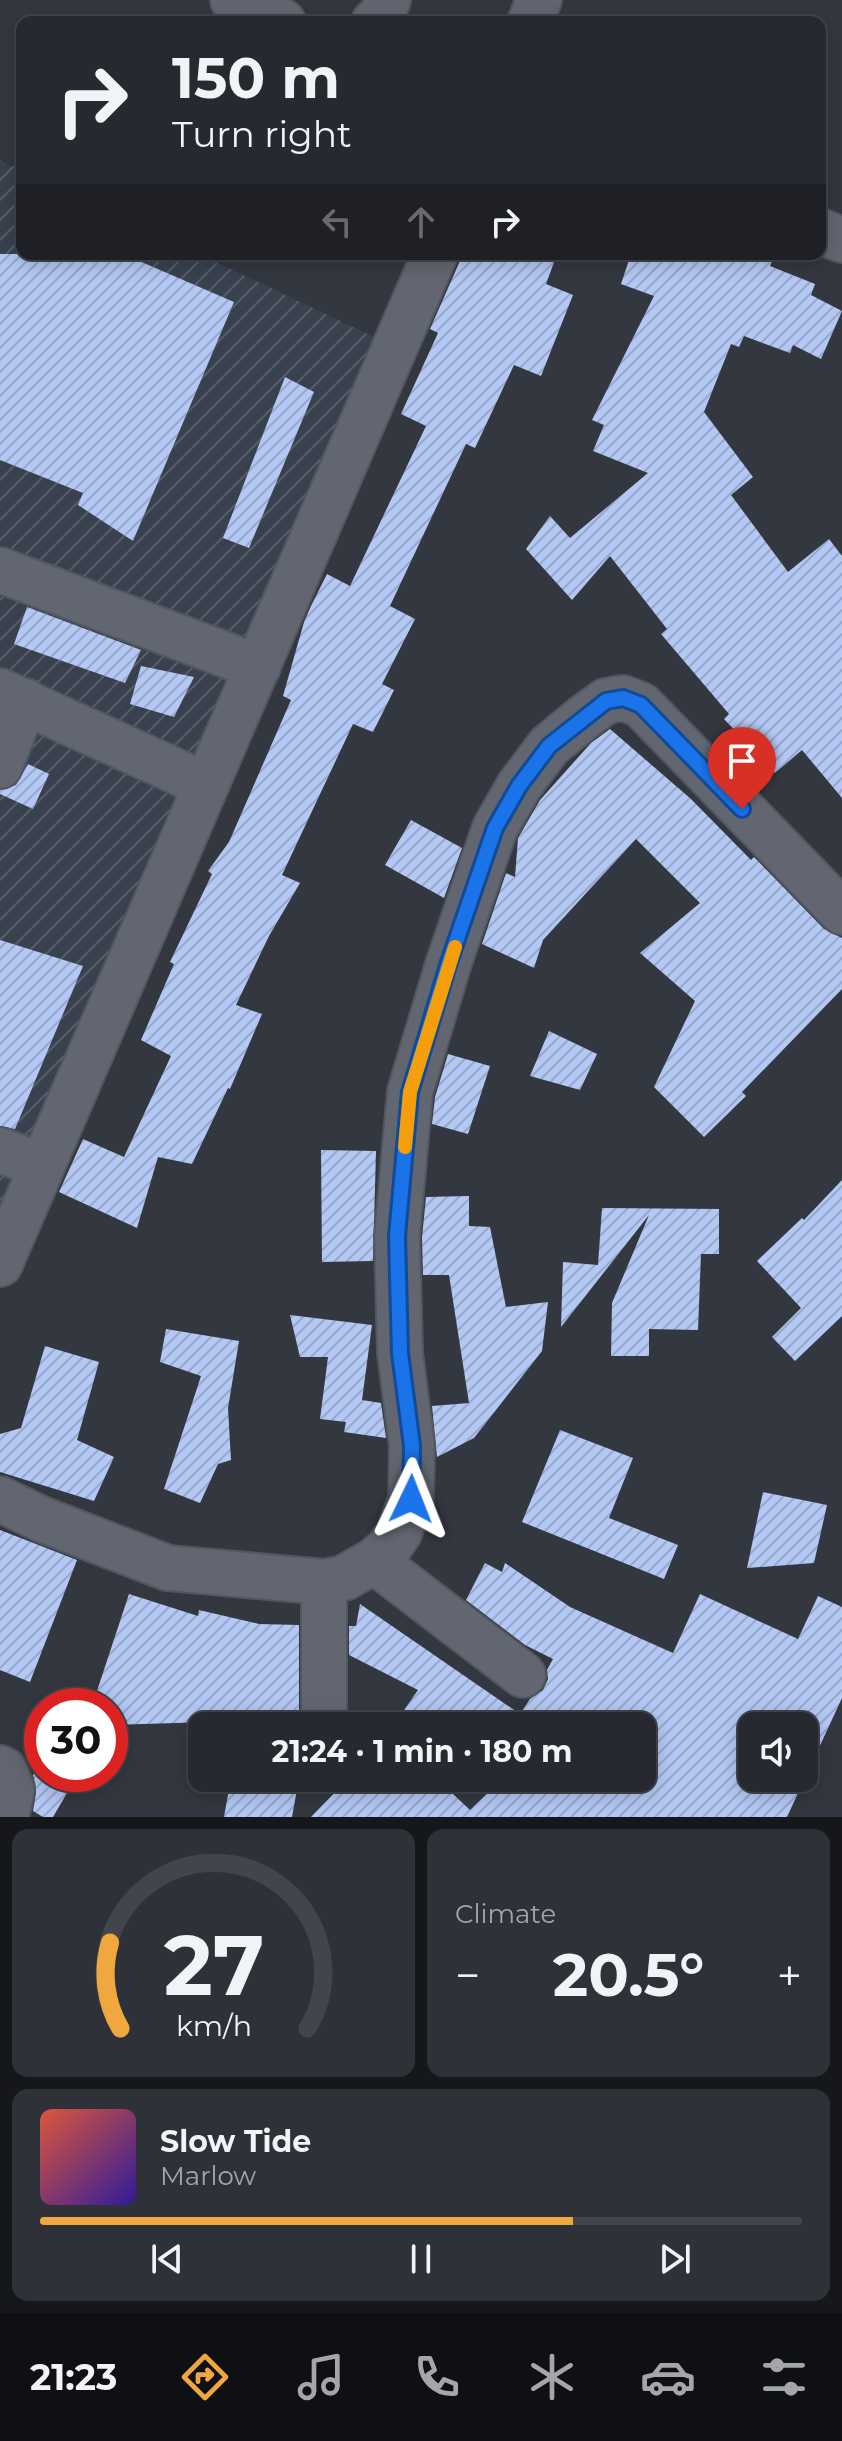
<!DOCTYPE html>
<meta charset="utf-8">
<style>
:root{--surface:#262930;--page:#2e3138;--text:#f1f3f6;--muted:#a4a6ab;--line:#42454c;--accent:#efa73e}
body{margin:0;font-family:Montserrat,sans-serif;background:var(--page);color:var(--text);height:100vh;display:flex;flex-direction:column;font-size:30px;white-space:nowrap}
*{box-sizing:border-box;margin:0}
p{font-size:26px;color:var(--muted)}
.icon{flex:none;width:44px;height:44px;fill:none;stroke:currentColor;stroke-width:2;stroke-linecap:round;stroke-linejoin:round}
.map{position:relative;height:1817px;overflow:hidden}
.details{display:flex;flex-direction:column;gap:12px;padding:12px;background:#15171a;flex:1}
.details>*{flex:none}
.banner{position:absolute;left:16px;top:16px;width:810px;height:244px;border-radius:16px;box-shadow:0 4px 20px #0003,0 0 0 2px var(--line);background:#262930;color:var(--text);overflow:hidden}
.tools{position:absolute;left:738px;top:1712px;display:grid;gap:16px}
.tools a{display:grid;place-items:center;width:80px;height:80px;border-radius:16px;background:var(--surface);box-shadow:0 4px 20px #0003,0 0 0 2px var(--line);font-size:40px}
.speed{position:absolute;left:24px;top:1688px;display:flex;gap:16px;font-size:40px;font-weight:700;text-align:center}
.speed>*{display:grid;place-content:center;width:104px;height:104px;border-radius:50%;background:var(--surface);box-shadow:0 4px 20px #0003,0 0 0 2px var(--line);line-height:1}
.speed .limit{border:12px solid #d22;background:#fff;color:#111}
.pin{position:absolute;display:grid;place-items:center;width:68px;height:68px;color:#fff;margin:-82px -34px;border-radius:50% 50% 50% 0;rotate:-45deg;box-shadow:0 0 8px #0007}
.pin .icon{rotate:45deg}
.me{position:absolute;width:88px;margin:-44px;rotate:2deg;stroke-linejoin:round;filter:drop-shadow(0 0 6px #0008)}
.turn{display:flex;align-items:center;gap:28px;height:168px;padding:0 24px;font-size:36px}
.turn .icon{width:104px;height:104px;stroke-width:2.5}
.turn b{display:block;font-size:56px;line-height:68px}
.lanes{display:flex;align-items:center;height:76px;padding:0 24px;background:#0003;justify-content:center;gap:40px;direction:ltr}
.lanes .off{opacity:.35}
.big{font-size:60px;font-weight:700;line-height:1.1}
.details .card{flex:1;display:flex;flex-direction:column;justify-content:center;gap:12px;min-width:0;padding:0 28px;border-radius:16px;background:var(--page)}
.details .dial{align-items:center;gap:0}
.dial svg{height:208px;overflow:visible;fill:none;stroke:var(--line);stroke-width:7;stroke-linecap:round;text-anchor:middle}
.dial text{fill:var(--text);stroke:none}
.song{display:flex;align-items:center;gap:24px}
.cover{width:96px;height:96px;border-radius:12px;background:linear-gradient(135deg,hsl(10 70% 55%),hsl(250 70% 35%))}
.played{height:8px;border-radius:4px;background:linear-gradient(90deg,var(--accent) 70%,var(--line) 70%)}
.keys{display:flex;justify-content:space-around;direction:ltr}
.heat{display:flex;justify-content:space-between;align-items:center;font-size:44px;direction:ltr}
.details .tiles{flex:1;display:grid;gap:12px;grid-template-columns:1fr 1fr}
.card:last-child{grid-column:span 2}
.trip{position:absolute;left:188px;top:1712px;width:468px;height:80px;border-radius:16px;background:var(--surface);box-shadow:0 4px 20px #0003,0 0 0 2px var(--line);font-weight:700;line-height:80px;text-align:center}
.menu{display:flex;height:128px;justify-content:space-around;align-items:center;background:#0f1013;color:var(--muted)}
.menu .icon{width:56px;height:56px}
.menu .active{color:var(--accent)}
.menu b{font-size:36px;color:var(--text)}
.map>svg:first-child{display:block}
</style>
<div class="map">
<svg width="842" height="1817" viewBox="0 0 842 1817">
<defs>
<pattern id="industrial-furrows" width="10" height="10" patternUnits="userSpaceOnUse" patternTransform="scale(2)"><rect width="10" height="10" fill="#39414f"/><path d="M-1 1l2-2M0 10L10 0M9 11l2-2" fill="none" stroke="#565d69"/></pattern>
<pattern id="building-hatch" width="6" height="6" patternUnits="userSpaceOnUse" patternTransform="scale(2)"><rect width="6" height="6" fill="#b3c8f4"/><path d="M-1 1l2-2M0 6l6-6M5 7l2-2" fill="none" stroke="#98a8ca"/></pattern>
</defs>
<rect width="100%" height="100%" fill="#333740"/>
<path fill="url(#industrial-furrows)" d="M0 160 22 170V254H199L389 344 0 1221Z"/>
<path fill="url(#building-hatch)" fill-rule="evenodd" d="M0 254H123L234 302 133 541 78 505 83 493 0 460Z
M463 254H557L546 284 573 295 541 376 514 365 475 448 466 444 390 606 415 619 382 684 394 690 373 732 353 724 282 875 300 883 269 936 236 1005 262 1014 230 1089 228 1088 192 1164 158 1157 137 1228 59 1192 83 1139 124 1157 171 1056 141 1040 174 964 170 962 212 874 208 871 229 842 291 700 283 696 304 622 311 606 327 574 350 586 426 426 401 414 438 333 430 329Z
M631 254H775L770 266 815 284 811 295 842 311 821 359 793 345 790 353 744 336 739 347 731 344 704 412 753 477 731 495 788 572 829 539 842 556V798L802 750 775 773 724 719 729 714 661 634 667 629 610 556 572 600 526 549 550 516 570 538 648 473 593 451 604 425 592 420 654 296 621 284Z
M285 377 314 392 249 548 223 538Z
M27 607 141 650 125 683 14 644Z
M141 666 194 677 174 717 130 704Z
M610 729 691 799 751 860 754 857 824 929 842 938V989L742 1092 746 1096 704 1137 654 1087 695 1001 640 953 700 903 636 839 543 940 534 968 482 944 506 873 515 877 518 838 540 800 591 743Z
M28 764 49 774 33 809 0 794V790L16 785Z
M411 820 462 848 444 898 385 865Z
M0 940 83 966 15 1129 0 1126Z
M549 1031 597 1054 580 1090 530 1076Z
M448 1054 490 1066 468 1134 432 1124 435 1097Z
M321 1150 376 1151 373 1261 322 1262Z
M842 1180V1316L795 1361 772 1337 801 1308 757 1261 802 1218 804 1220Z
M469 1196V1226L490 1227 506 1307 548 1302 542 1351 474 1438 437 1457 432 1406 469 1403 449 1275H423L422 1237 426 1197Z
M602 1208 719 1209V1254H701L698 1330 649 1329V1356H611L612 1303 649 1215 561 1327 563 1262 598 1265Z
M290 1315 372 1325 362 1400 381 1403 386 1438 344 1432 346 1422 320 1419 328 1357H300Z
M166 1329 239 1341 228 1408 231 1460 218 1464 200 1503 164 1489 201 1376 160 1362Z
M45 1346 99 1362 77 1440 114 1457 94 1501 0 1472V1434L21 1428Z
M560 1430 633 1458 609 1518 678 1545 664 1579 522 1522Z
M763 1492 827 1505 814 1563 747 1568Z
M0 1530 77 1560 30 1682 0 1670Z
M485 1563 502 1572 505 1563 570 1607 673 1653 700 1594 798 1639 818 1596 842 1607V1698L787 1817H311L349 1778H436L470 1810 503 1778H642V1726H393L418 1690 349 1655V1626H356L360 1604 520 1714 530 1699 543 1690 548 1679 547 1670 553 1659 525 1645 466 1600ZM752 1726H804V1778H752Z
M129 1594 198 1616 199 1610 259 1624 299 1625V1715L209 1712V1722L110 1725V1706H92Z
M33 1774H78L53 1817H43L33 1811 36 1793Z
M231 1778H299L292 1817H224Z"/>
<g fill="none" stroke-linecap="round" stroke-linejoin="round">
<g stroke="#52565e" stroke-width="48">
<path id="minor" d="M233 0 283 22
M374 22 382 15 388 0
M530 22 539 0
M820 231 842 240
M0 570 258 667
M0 691 206 785
M0 766 25 701
M0 1150 42 1166
M0 1264 435 254
M0 1499 41 1519 168 1568 324 1582 344 1578 374 1561 388 1549 399 1533 411 1499 412 1446 400 1353 397 1236 410 1092 449 962 495 828 519 786 549 746 584 717 606 701 623 698 641 705 842 912
M374 1561 523 1675
M324 1582V1726
M0 1768 4 1770 12 1789 6 1817"/>
</g>
<use href="#minor" stroke="#616670" stroke-width="44"/>
</g>
<g fill="none" stroke-linecap="round" stroke-linejoin="round">
<g stroke="#114b97" stroke-width="20">
<path id="route" d="M411 1499 412 1446 400 1353 397 1236 410 1092 449 962 495 828 519 786 549 746 606 701 623 698 641 705 742 809"/>
</g>
<use href="#route" stroke="#1a73e8" stroke-width="14"/>
<path stroke="#f59e0b" stroke-width="14" d="M405 1147 410 1092 455 947"/>
</g>
</svg>
<div class="tools">
<a><svg class="icon" aria-label="sound" viewBox="0 0 24 24"><path d="M4 9h4l5-4v14l-5-4H4zM17 9q2 3 0 6"/></svg></a>
</div>
<div class="speed"><div class="limit">30</div></div>
<div class="pin" style="left:742px;top:809px;background:#d93025"><svg class="icon" aria-label="arrive" viewBox="0 0 24 24"><path d="M6 21V4h12l-3 4 3 4H6"/></svg></div>
<svg class="me" style="left:411px;top:1499px" viewBox="-20 -20 40 40"><path d="M0-17L14 15 0 8-14 15z" fill="#1a73e8" stroke="#fff" stroke-width="4"/></svg>
<div class="trip">21:24 · 1 min · 180 m</div>
<div class="banner">
<div class="turn"><svg class="icon" aria-label="right" viewBox="0 0 24 24"><path d="M7 20v-9h11M14 6l5 5-5 5"/></svg><div><b>150 m</b>Turn right</div></div>
<div class="lanes"><svg class="icon off" aria-label="left" viewBox="0 0 24 24"><path d="M17 20v-9H6M10 6l-5 5 5 5"/></svg><svg class="icon off" aria-label="ahead" viewBox="0 0 24 24"><path d="M12 20V5M6 11l6-6 6 6"/></svg><svg class="icon" aria-label="right" viewBox="0 0 24 24"><path d="M7 20v-9h11M14 6l5 5-5 5"/></svg></div>
</div>
</div>
<section class="details">
<div class="tiles">
<div class="card dial"><svg viewBox="0 0 100 80">
<path d="M14 69A42 42 0 1 1 86 69"/>
<path d="M14 69A42 42 0 0 1 10 36" stroke="#efa73e"/>
<text x="50" y="56" font-size="32" font-weight="700">27</text>
<text x="50" y="72" font-size="11">km/h</text>
</svg></div>
<div class="card"><p>Climate</p>
<div class="heat"><a>−</a><b class="big">20.5°</b><a>+</a></div>
</div>
<div class="card">
<div class="song"><i class="cover"></i><div><b>Slow Tide</b><p>Marlow</p></div></div>
<div class="played"></div>
<div class="keys"><svg class="icon" aria-label="previous" viewBox="0 0 24 24"><path d="M18 5L8 12l10 7zM5 5v14"/></svg><svg class="icon" aria-label="pause" viewBox="0 0 24 24"><path d="M8 5v14M16 5v14"/></svg><svg class="icon" aria-label="next" viewBox="0 0 24 24"><path d="M6 5l10 7-10 7zM19 5v14"/></svg></div>
</div>
</div>
</section>
<nav class="menu">
<b>21:23</b>
<svg class="icon active" aria-label="directions" viewBox="0 0 24 24"><path d="M12 3l9 9-9 9-9-9zM9 14v-3h6M13 9l2 2-2 2"/></svg>
<svg class="icon" aria-label="music" viewBox="0 0 24 24"><path d="M9 18V5l10-2v13"/><circle cx="6" cy="18" r="3"/><circle cx="16" cy="16" r="3"/></svg>
<svg class="icon" aria-label="phone" viewBox="0 0 24 24"><path d="M5 4h4l2 5-3 2q2 4 5 5l2-3 5 2v4C11 20 4 13 5 4z"/></svg>
<svg class="icon" aria-label="climate" viewBox="0 0 24 24"><path d="M12 3v18M4 7l16 10M4 17L20 7"/></svg>
<svg class="icon" aria-label="car" viewBox="0 0 24 24"><path d="M5 17H2v-5l4-1 3-4h7l3 4 3 1v5h-3M9 17h6M6 11h13"/><circle cx="7" cy="17" r="2"/><circle cx="17" cy="17" r="2"/></svg>
<svg class="icon" aria-label="filters" viewBox="0 0 24 24"><path d="M4 7h16M4 17h16"/><circle cx="9" cy="7" r="2"/><circle cx="15" cy="17" r="2"/></svg>
</nav>
